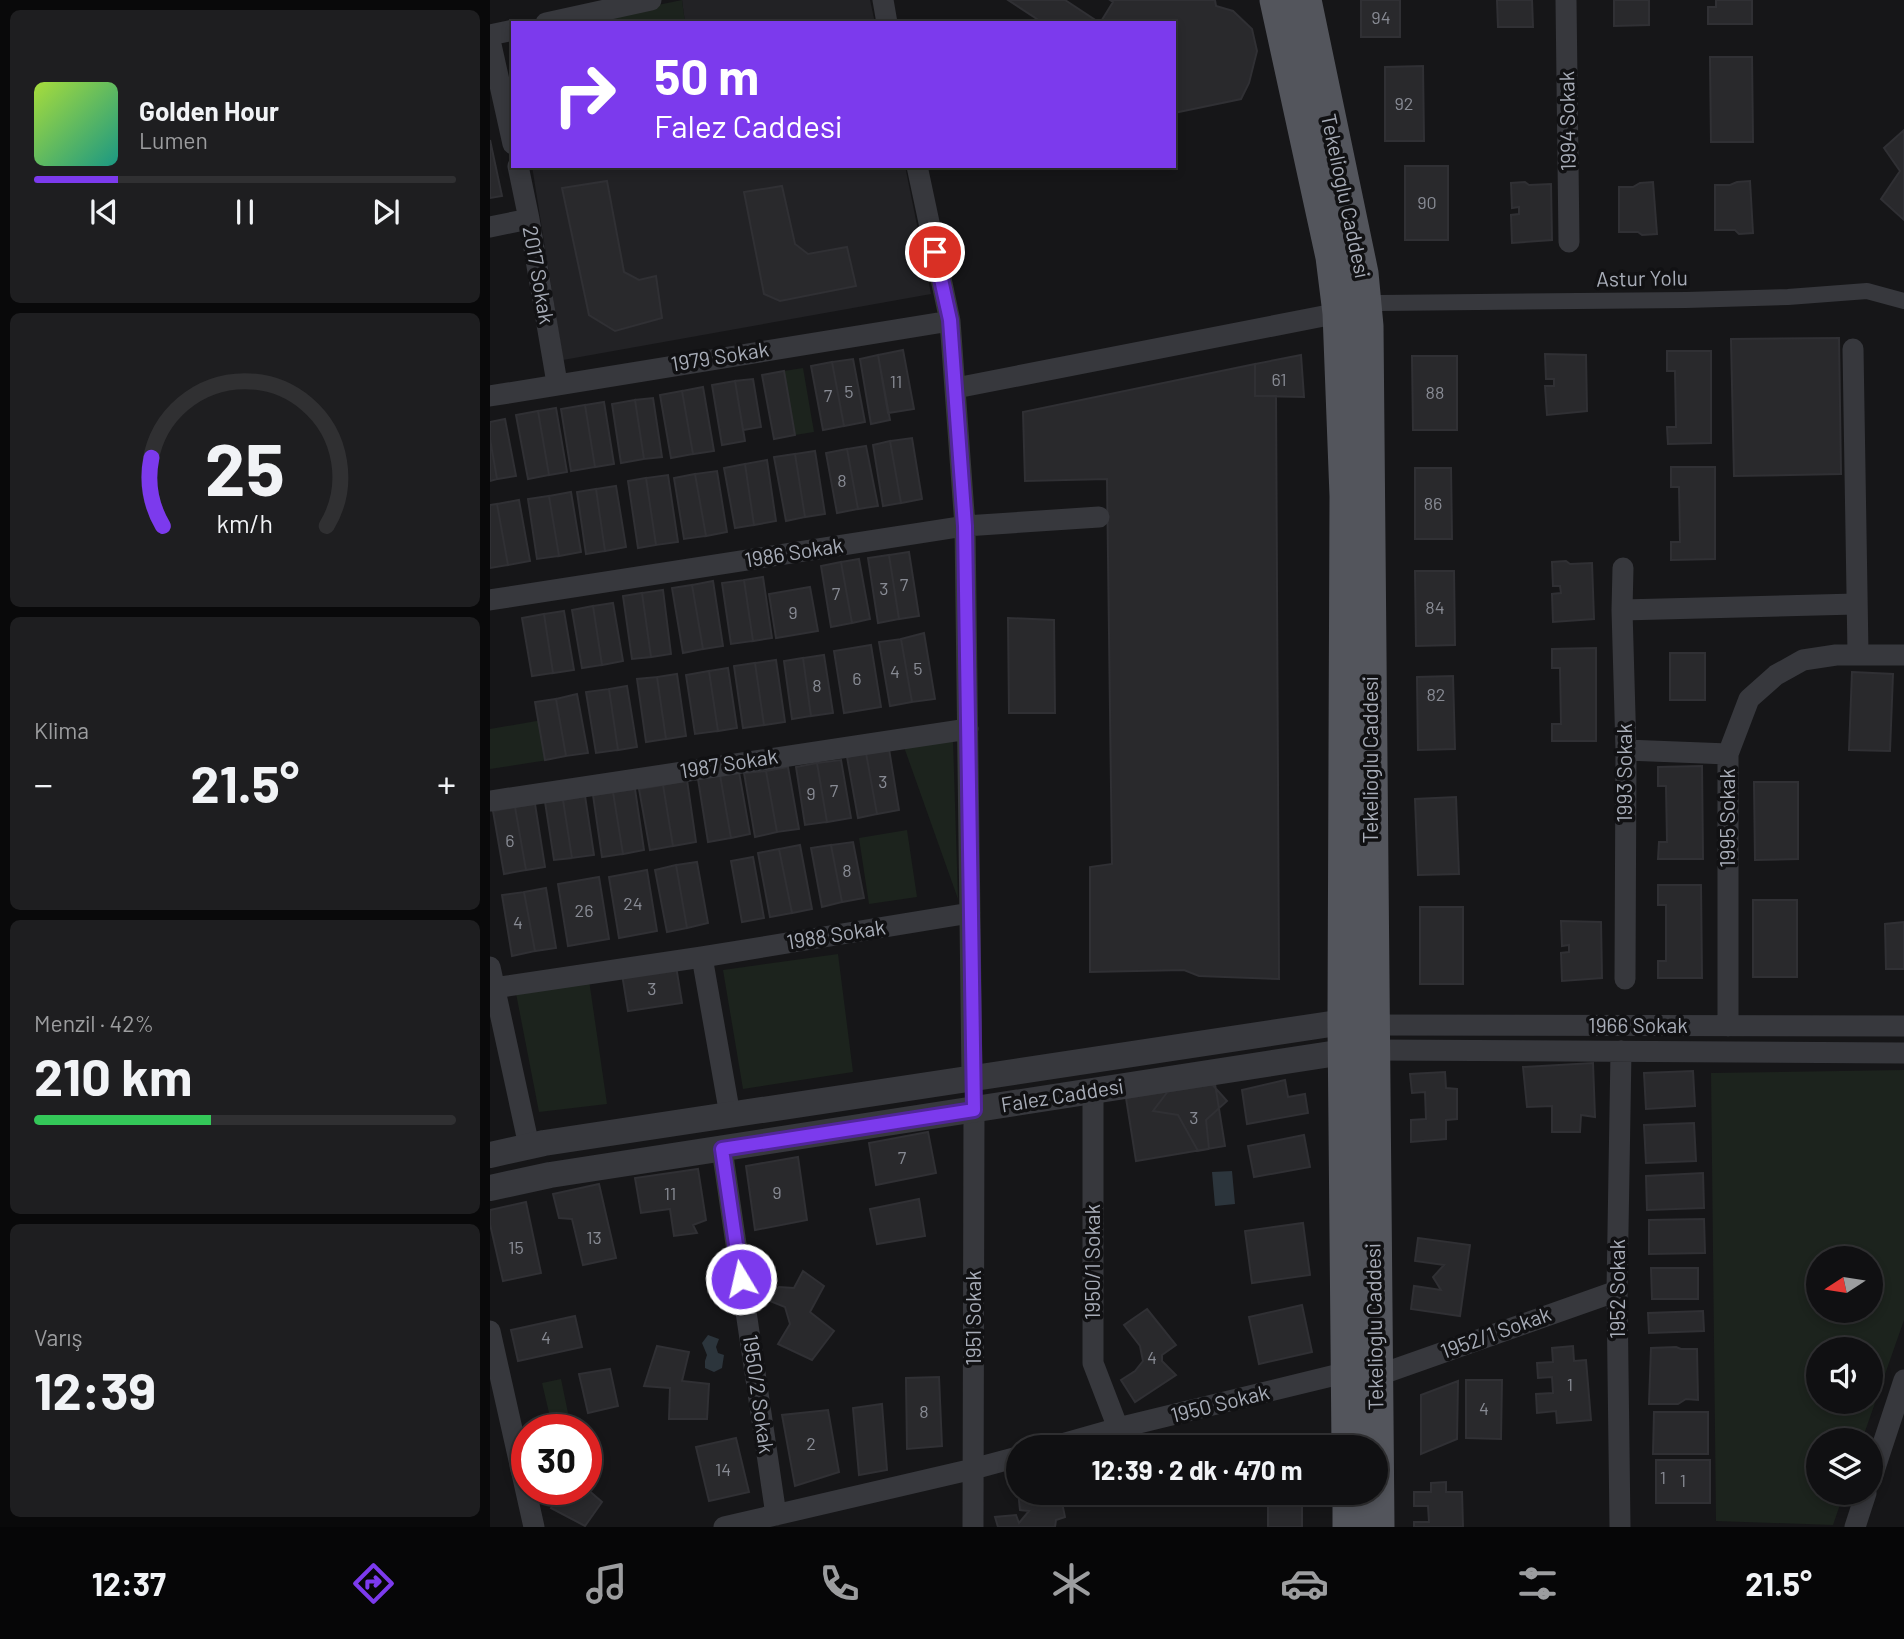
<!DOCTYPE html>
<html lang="tr">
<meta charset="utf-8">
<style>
:root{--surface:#101012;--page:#1e1e20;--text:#f1f3f6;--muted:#9c9d9f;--line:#303032;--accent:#7c3aed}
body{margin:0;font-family:Barlow,sans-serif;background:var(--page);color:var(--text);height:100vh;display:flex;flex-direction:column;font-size:26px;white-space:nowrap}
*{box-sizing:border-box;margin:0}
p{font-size:23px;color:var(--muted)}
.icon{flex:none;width:38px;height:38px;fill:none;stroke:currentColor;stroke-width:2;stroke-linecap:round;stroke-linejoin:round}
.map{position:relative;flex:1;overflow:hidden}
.sheet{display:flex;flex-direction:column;gap:10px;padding:10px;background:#09090a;width:490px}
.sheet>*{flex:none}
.guide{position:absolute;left:21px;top:21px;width:665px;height:147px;border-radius:0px;box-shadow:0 4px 10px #0003,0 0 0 2px var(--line);background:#7c3aed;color:#fff;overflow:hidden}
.needle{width:46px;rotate:258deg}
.buttons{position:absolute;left:1316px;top:1246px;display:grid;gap:14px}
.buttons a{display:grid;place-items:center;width:77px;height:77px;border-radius:50%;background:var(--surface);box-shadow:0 4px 10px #0003,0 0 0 2px var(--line);font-size:35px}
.speed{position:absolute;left:21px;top:1414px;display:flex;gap:14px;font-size:35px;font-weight:700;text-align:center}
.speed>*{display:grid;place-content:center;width:91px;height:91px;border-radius:50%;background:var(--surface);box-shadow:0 4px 10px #0003,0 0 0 2px var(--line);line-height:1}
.speed .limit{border:10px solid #d22;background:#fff;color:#111}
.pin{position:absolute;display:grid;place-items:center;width:60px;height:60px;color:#fff;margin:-30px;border:4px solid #fff;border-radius:50%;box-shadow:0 2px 7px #0007}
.me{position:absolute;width:77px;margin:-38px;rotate:351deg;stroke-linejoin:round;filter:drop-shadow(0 0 5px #0008)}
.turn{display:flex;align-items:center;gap:24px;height:147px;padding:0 28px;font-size:32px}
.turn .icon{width:91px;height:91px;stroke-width:2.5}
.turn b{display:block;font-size:49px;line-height:60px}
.big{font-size:52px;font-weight:700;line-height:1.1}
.sheet .widget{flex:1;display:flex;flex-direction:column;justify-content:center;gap:10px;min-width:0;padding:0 24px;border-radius:10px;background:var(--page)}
.sheet .dial{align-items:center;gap:0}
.dial svg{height:182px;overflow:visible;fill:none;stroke:var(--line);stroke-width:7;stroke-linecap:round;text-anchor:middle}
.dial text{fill:var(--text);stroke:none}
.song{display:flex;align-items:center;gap:21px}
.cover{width:84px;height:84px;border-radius:10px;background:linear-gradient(135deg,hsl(80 70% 55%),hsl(170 70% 35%))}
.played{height:7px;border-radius:4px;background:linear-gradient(90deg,var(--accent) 20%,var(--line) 20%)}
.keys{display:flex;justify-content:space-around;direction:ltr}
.heat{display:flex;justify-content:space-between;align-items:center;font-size:38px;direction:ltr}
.charge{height:10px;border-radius:5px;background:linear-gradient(90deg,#34c759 42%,var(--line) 0)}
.trip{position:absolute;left:516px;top:1435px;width:382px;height:70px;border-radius:35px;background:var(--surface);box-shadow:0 4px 10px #0003,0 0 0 2px var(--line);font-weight:700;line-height:70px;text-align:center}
.tab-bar{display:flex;height:112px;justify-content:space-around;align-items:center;background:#060607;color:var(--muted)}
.tab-bar .icon{width:49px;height:49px}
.tab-bar .current{color:var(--accent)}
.tab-bar b{font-size:32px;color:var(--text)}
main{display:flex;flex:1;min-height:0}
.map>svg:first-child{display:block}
</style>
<main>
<section class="sheet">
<div class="widget">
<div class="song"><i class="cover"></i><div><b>Golden Hour</b><p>Lumen</p></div></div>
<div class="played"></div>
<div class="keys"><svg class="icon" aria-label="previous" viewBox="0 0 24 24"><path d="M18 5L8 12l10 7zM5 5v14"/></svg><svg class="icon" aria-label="pause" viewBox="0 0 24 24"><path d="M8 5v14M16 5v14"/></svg><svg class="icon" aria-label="next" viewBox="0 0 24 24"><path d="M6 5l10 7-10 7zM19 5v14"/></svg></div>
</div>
<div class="widget dial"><svg viewBox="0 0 100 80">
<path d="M14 69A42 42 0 1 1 86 69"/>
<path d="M14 69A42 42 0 0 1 9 39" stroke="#7c3aed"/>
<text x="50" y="56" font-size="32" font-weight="700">25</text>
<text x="50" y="72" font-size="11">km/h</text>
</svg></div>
<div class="widget"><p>Klima</p>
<div class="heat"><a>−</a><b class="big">21.5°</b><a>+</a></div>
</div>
<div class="widget"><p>Menzil · 42%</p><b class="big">210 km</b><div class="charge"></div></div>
<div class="widget"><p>Varış</p><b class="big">12:39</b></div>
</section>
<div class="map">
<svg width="1414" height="1527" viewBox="0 0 1414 1527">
<rect width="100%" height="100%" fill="#161618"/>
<path fill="#222225" d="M192 0H380L385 23H195Z
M42 166H415L441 294 73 360Z"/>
<path fill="#1c231d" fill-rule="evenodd" d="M192 0 195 23H81Z
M313 368 324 432 305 435 294 371Z
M52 720 58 760 0 769V729Z
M463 741 468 899 414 747Z
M417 830 427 897 379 904 369 838Z
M348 954 363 1072 253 1089 233 970Z
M98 973 117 1104 49 1112 24 983Z
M1414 1070V1320L1372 1440H1328V1493H1354L1343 1525 1226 1521 1221 1073ZM1328 1258H1381V1311H1328ZM1328 1349H1381V1402H1328Z
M71 1379 78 1413 60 1417 52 1383Z"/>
<path fill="#2c353c" d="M742 1171 745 1204 725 1206 722 1172Z
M218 1335 229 1339 226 1347 228 1353 234 1355 232 1368 224 1372 215 1368V1361L217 1355 212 1343Z"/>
<path fill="#29292c" stroke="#303034" stroke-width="2" d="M518 0H575L610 23 623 2 620 0H725L726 6 743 11 762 29 767 51 759 83 751 99 684 113V23H553Z
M871 0H910V37H871Z
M1007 0H1042L1043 27H1008Z
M1124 0H1159V25L1124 26Z
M1226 0H1262V24H1218V7H1226Z
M1220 57H1262L1263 142H1221Z
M933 66 934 141H895V67Z
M1414 130V220L1391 199 1410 171 1394 148Z
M0 140 12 196 0 198Z
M915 166H958V240H915Z
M117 181 134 272 149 280 166 276 172 318 125 331 99 315 72 188Z
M1260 181 1263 233 1249 234 1245 230H1225V185H1240L1247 182Z
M1035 182 1039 185 1061 184 1062 240 1022 243 1021 215 1029 214V207L1022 208 1021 183Z
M1163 182 1167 234 1152 235 1148 232H1129V187H1143L1150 183Z
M292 186 305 244 318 254 357 247 366 286 290 301 274 294 254 192Z
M1349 338 1351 474 1244 476 1241 339Z
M413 350 424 409 398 413 388 355Z
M1177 351H1221V443L1178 444 1177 427H1186L1185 371H1177Z
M1055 354 1096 355 1097 411 1057 415 1055 386H1064V379H1056Z
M388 355 400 420 381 424 370 359Z
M811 355 814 397 765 396V364Z
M922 356H967V430H923Z
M363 359 375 422 354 426 342 362Z
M342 362 354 426 333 430 321 366Z
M765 364V396H786L789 979 709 976 694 970 600 972V867L622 864 617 479 535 481 533 412Z
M294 371 305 435 284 439 272 375Z
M263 379 271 427 253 430 245 381Z
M245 381 255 441 232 445 222 385Z
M213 387 224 451 203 454 192 391Z
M192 391 203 454 181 458 170 395Z
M163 398 172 457 154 459 145 400Z
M145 400 154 459 131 463 122 404Z
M114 402 124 464 105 467 95 405Z
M95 405 105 467 81 471 71 409Z
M66 408 77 472 59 475 48 411Z
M48 411 59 475 38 479 26 415Z
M15 419 26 476 7 479 0 439V422Z
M422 438 432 499 411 503 400 441Z
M0 439 7 479 0 481Z
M400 441 411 503 393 506 383 445Z
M376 446 388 506 368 509 357 449Z
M357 449 368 509 347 513 336 453Z
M325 451 335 514 315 517 305 454Z
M305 454 315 517 296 521 284 457Z
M277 460 286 521 264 525 255 464Z
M255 464 264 525 245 528 234 468Z
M1181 467H1225V559L1181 560V542H1190L1189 487H1181Z
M925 468H961L962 539H925Z
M227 471 237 532 216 536 205 474Z
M205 474 216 536 194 539 184 478Z
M178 475 188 542 166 545 156 478Z
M156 478 166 545 148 548 138 481Z
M126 486 136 547 115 551 106 489Z
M106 489 115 551 96 554 87 492Z
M81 492 91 552 69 556 59 496Z
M59 496 69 556 47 559 38 499Z
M29 500 40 561 18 565 7 504Z
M7 504 18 565 0 568V505Z
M419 552 429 616 409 619 399 555Z
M399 555 409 619 388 623 378 558Z
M369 559 380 619 362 623 351 562Z
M1076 561 1080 564 1102 563 1104 619 1063 622 1062 594 1071 593 1070 586H1063L1062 562Z
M351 562 362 623 341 627 331 566Z
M925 571H964L965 645 926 646Z
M273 577 282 638 263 641 254 580Z
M254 580 263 641 241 644 232 583Z
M223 581 233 646 213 649 202 585Z
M202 585 213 649 193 653 182 588Z
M320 587 328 631 286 638 279 594Z
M173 590 181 654 161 657 152 593Z
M152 593 161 657 142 659 133 596Z
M123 603 133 661 112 665 103 606Z
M103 606 112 665 92 668 82 610Z
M74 611 84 670 63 673 54 614Z
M54 614 63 673 42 676 32 618Z
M518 618 564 620 565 713H519Z
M434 633 445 699 422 702 411 639Z
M411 639 422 702 400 706 389 642Z
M381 645 391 707 354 713 344 651Z
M1106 648V741H1062V724H1071L1070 668H1062V649Z
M1180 653H1215V700H1180Z
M334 655 343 713 321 716 313 658Z
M313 658 321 716 302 719 294 661Z
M286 660 295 722 274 725 265 663Z
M265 663 274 725 253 728 244 666Z
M238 668 247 728 228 731 219 671Z
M219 671 228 731 205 734 196 675Z
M1362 672 1403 674 1400 751 1359 750Z
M187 674 196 736 176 739 167 677Z
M963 676 965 749 928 750 927 677Z
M167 677 176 739 156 742 147 679Z
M137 686 147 747 128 750 119 689Z
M119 689 128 750 106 753 96 692Z
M87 694 98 753 76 756 66 699Z
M66 699 76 756 55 760 45 702Z
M399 749 409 810 387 814 376 753Z
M376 753 387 814 368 818 357 757Z
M351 760 361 818 337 822 327 763Z
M327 763 337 822 315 825 306 767Z
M1212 766 1213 859H1168L1169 842H1177L1176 786H1168V767Z
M298 767 309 829 287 832 276 771Z
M276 771 287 832 265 837 254 773Z
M249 772 260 834 241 838 230 775Z
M230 775 241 838 218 842 208 779Z
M197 780 206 842 183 846 173 785Z
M1264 782H1308V859L1265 860Z
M173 785 183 846 160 850 149 789Z
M145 789 154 850 133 854 123 792Z
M123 792 133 854 112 857 103 795Z
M95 796 104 855 82 858 73 800Z
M966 797 969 874 928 875 925 799Z
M73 800 82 858 64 860 55 802Z
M45 804 55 867 36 870 25 807Z
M25 807 36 870 14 874 3 811Z
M363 842 374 898 352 902 341 845Z
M310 845 322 909 302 913 289 849Z
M341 845 352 902 332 907 321 848Z
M289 849 302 913 280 917 268 853Z
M263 857 274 918 252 922 241 861Z
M207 862 218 923 197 928 186 865Z
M186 865 197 928 177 932 165 870Z
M157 870 167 931 129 938 119 877Z
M109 877 119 939 78 946 68 884Z
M1168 885H1211L1212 978H1168V961H1176V905H1168Z
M56 888 66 948 45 951 34 892Z
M34 892 45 951 22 956 12 895Z
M1263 900H1307V977H1263Z
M930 907H973V984H930Z
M1071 921 1111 922 1112 978 1072 981 1071 953 1079 952V945L1072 946Z
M1414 922V969H1396L1395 924Z
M186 966 192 1003 138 1011 132 974Z
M1103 1063 1105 1117 1091 1115 1090 1132H1062V1106L1037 1107 1033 1067Z
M1203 1071 1205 1106 1156 1109 1154 1073Z
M955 1072 956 1088 967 1089V1119L956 1120V1139L921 1142V1120L936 1119 935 1092 922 1093 920 1074Z
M795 1080 798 1097 815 1094 818 1113 757 1124 752 1090Z
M720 1082 737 1101 716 1120 719 1149 708 1151 688 1115 663 1111 679 1090Z
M725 1084 735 1146 646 1161 636 1098Z
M1204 1123 1206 1161 1156 1163 1154 1125Z
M438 1132 446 1173 386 1185 379 1143Z
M814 1135 820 1167 764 1177 758 1146Z
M308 1157 317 1220 265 1230 256 1166Z
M208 1169 216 1220 203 1225 207 1233 184 1236 180 1209 151 1213 145 1178Z
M1213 1173 1214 1208 1157 1210 1156 1176Z
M109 1184 126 1258 93 1265 82 1219 69 1218 63 1194Z
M429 1199 435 1236 387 1244 380 1209Z
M36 1202 51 1273 13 1281 0 1224V1210Z
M1214 1219 1215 1253 1159 1254V1220Z
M813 1223 820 1275 762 1283 755 1231Z
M928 1238 980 1245 970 1316 921 1309 924 1286 951 1290 943 1277 954 1265 925 1261Z
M1161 1268H1208V1299H1162Z
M313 1271 334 1286 320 1312 344 1331 322 1360 288 1344 300 1324 295 1307 275 1299 289 1287 304 1288Z
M812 1305 822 1352 769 1364 759 1317Z
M657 1309 686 1345 672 1355V1361L686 1375 645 1402 631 1380 645 1371 653 1361 650 1346 634 1325Z
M1213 1311 1214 1331 1159 1333 1158 1313Z
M85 1316 92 1347 28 1361 21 1330Z
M167 1346 199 1352 192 1381 219 1384 217 1419H179L180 1388 154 1386Z
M1083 1346 1084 1361 1096 1360 1101 1420 1067 1423 1066 1411 1047 1413 1046 1394 1063 1393 1062 1377 1048 1378 1047 1363 1063 1362 1062 1348Z
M1186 1347 1191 1349H1207L1208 1400 1196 1399 1188 1404H1159L1161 1348Z
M120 1369 128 1406 98 1413 89 1374Z
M449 1377 452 1446 417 1449 416 1378Z
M976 1380H1012L1011 1439 976 1438Z
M968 1381 967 1439 931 1454V1395Z
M392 1404 397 1470 369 1475 363 1408Z
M338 1410 349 1472 305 1486 292 1415Z
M1164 1412H1218V1454H1163Z
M246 1438 259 1492 219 1501 206 1447Z
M1166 1460H1220V1503H1166Z
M956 1482V1492H972L973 1527H924V1522H939L938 1506H924V1492H941V1483Z
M96 1488 112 1502 95 1526 61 1508 73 1489Z
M528 1491 570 1493 575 1517 566 1520 565 1527H508L505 1517 526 1515 529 1523 539 1511 530 1510Z
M778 1493H812V1527H778Z"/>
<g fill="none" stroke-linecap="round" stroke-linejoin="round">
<path stroke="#37383d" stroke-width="16" d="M889 303 1196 300 1298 297 1377 291 1414 301"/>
<path stroke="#37383d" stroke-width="21" d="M393 0 397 23
M1076 0 1079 242
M56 23 161 0
M0 35 23 30
M0 40 23 144
M28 166 39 219 67 383
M427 166 460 321 475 526 482 1077
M0 227 39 219
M1363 349 1368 654
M466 388 849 313
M0 396 460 321
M1133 568 1132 610 1136 750 1135 979
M0 600 475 526 609 517
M1132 610 1366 604
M1136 750 1238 754
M0 801 478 729
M212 957 240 1115
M0 967 39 1146
M4 988 212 957 480 913
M882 1025 1414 1026
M1238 1026V754L1259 699 1286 675 1313 660 1346 655H1414
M882 1050 1414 1053
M603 1091V1363L628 1428
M232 1149 286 1515
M0 1331 44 1527
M886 1376 1127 1291
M561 1447 628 1428 858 1372
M1381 1480 1414 1380
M234 1527 483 1469 528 1457
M483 1527 484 1110
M1130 1527 1127 1291 1131 1051
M1365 1527 1376 1493"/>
<path stroke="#37383d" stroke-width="26" d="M0 1155 54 1143 854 1022
M0 1188 60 1175 854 1052"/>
<path stroke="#53555c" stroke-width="33" d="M786 0 842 257 849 313 856 496 854 1022 858 1447
M815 0 872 273 877 326 888 1527
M859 1493V1527"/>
</g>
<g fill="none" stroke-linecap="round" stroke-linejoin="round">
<g stroke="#51269a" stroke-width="18">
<path id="route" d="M251 1279 232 1149 484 1110 475 526 460 320 445 252"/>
</g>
<use href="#route" stroke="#7c3aed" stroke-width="12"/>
</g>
<g text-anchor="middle" stroke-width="7" stroke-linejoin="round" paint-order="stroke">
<g font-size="18" fill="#888b94">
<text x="891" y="24">94</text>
<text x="914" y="110">92</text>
<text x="937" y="209">90</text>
<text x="789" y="386">61</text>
<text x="406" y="388">11</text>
<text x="359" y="398">5</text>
<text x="945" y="399">88</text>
<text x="338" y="402">7</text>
<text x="352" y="487">8</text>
<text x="943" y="510">86</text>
<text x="414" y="591">7</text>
<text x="394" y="595">3</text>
<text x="346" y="600">7</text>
<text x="945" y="614">84</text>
<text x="303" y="619">9</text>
<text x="428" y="675">5</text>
<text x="405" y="678">4</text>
<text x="367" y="685">6</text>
<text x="327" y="692">8</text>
<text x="946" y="701">82</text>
<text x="393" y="788">3</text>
<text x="344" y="797">7</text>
<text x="321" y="800">9</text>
<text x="20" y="847">6</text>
<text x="357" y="877">8</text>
<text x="143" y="910">24</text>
<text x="94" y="917">26</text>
<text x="28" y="929">4</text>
<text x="162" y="995">3</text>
<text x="704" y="1124">3</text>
<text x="412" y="1164">7</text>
<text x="287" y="1199">9</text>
<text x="180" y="1200">11</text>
<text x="104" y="1244">13</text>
<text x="26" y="1254">15</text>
<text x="56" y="1344">4</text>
<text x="662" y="1364">4</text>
<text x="1080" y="1391">1</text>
<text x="994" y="1415">4</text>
<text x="434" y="1418">8</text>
<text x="321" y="1450">2</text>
<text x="233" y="1476">14</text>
<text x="1173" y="1484">1</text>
<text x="1193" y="1487">1</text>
</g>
<g font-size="21" fill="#a8adb8" stroke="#111113">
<text transform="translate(1078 121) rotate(-91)" y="7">1994 Sokak</text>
<text transform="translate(855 196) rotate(78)" y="7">Tekelioglu Caddesi</text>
<text transform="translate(48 275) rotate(80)" y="7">2017 Sokak</text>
<text transform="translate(1152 279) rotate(-1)" y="7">Astur Yolu</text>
<text transform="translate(230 357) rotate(-9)" y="7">1979 Sokak</text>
<text transform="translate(304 553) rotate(-9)" y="7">1986 Sokak</text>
<text transform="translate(881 760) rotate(-90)" y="7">Tekelioglu Caddesi</text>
<text transform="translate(239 764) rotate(-9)" y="7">1987 Sokak</text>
<text transform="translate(1135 773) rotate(-90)" y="7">1993 Sokak</text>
<text transform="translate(1238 818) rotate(-90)" y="7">1995 Sokak</text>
<text transform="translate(346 935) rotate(-9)" y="7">1988 Sokak</text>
<text x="1148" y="1033">1966 Sokak</text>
<text transform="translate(572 1096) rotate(-9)" y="7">Falez Caddesi</text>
<text transform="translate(603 1262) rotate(-90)" y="7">1950/1 Sokak</text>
<text transform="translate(1128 1289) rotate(-90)" y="7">1952 Sokak</text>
<text transform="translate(484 1318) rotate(-90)" y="7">1951 Sokak</text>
<text transform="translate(885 1327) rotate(-91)" y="7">Tekelioglu Caddesi</text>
<text transform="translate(1006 1333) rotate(-20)" y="7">1952/1 Sokak</text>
<text transform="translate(268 1394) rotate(82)" y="7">1950/2 Sokak</text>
<text transform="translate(730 1404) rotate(-14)" y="7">1950 Sokak</text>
</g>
</g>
</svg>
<div class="buttons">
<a><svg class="needle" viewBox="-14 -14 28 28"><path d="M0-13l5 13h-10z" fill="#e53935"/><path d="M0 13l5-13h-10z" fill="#9c9d9f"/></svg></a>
<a><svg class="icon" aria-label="sound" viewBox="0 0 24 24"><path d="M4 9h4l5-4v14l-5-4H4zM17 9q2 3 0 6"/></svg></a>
<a><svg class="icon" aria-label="layers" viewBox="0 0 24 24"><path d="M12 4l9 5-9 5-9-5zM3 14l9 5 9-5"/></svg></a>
</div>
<div class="speed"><div class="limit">30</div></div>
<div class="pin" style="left:445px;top:252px;background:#d93025"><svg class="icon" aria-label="arrive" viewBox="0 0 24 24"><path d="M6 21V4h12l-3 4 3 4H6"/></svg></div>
<svg class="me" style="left:251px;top:1279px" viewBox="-20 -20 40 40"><circle r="17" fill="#7c3aed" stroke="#fff" stroke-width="3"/><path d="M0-11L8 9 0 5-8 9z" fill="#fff"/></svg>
<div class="trip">12:39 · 2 dk · 470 m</div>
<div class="guide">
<div class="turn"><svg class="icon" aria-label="right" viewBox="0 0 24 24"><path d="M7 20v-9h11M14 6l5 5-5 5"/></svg><div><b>50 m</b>Falez Caddesi</div></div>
</div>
</div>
</main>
<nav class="tab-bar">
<b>12:37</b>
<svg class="icon current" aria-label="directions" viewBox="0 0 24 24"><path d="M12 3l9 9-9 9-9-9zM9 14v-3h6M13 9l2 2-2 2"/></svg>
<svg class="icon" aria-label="music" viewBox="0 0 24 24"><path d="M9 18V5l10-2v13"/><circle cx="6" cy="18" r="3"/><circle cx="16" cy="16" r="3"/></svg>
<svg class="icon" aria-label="phone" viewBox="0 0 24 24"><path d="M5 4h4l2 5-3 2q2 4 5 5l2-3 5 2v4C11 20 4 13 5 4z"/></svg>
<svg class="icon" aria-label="climate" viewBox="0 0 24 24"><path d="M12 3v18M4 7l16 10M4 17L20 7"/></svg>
<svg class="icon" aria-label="car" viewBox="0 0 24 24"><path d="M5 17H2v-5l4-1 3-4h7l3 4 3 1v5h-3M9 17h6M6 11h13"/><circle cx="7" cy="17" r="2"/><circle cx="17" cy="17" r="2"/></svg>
<svg class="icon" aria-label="filters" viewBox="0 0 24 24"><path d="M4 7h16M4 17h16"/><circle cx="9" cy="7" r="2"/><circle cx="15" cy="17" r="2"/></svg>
<b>21.5°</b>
</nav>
